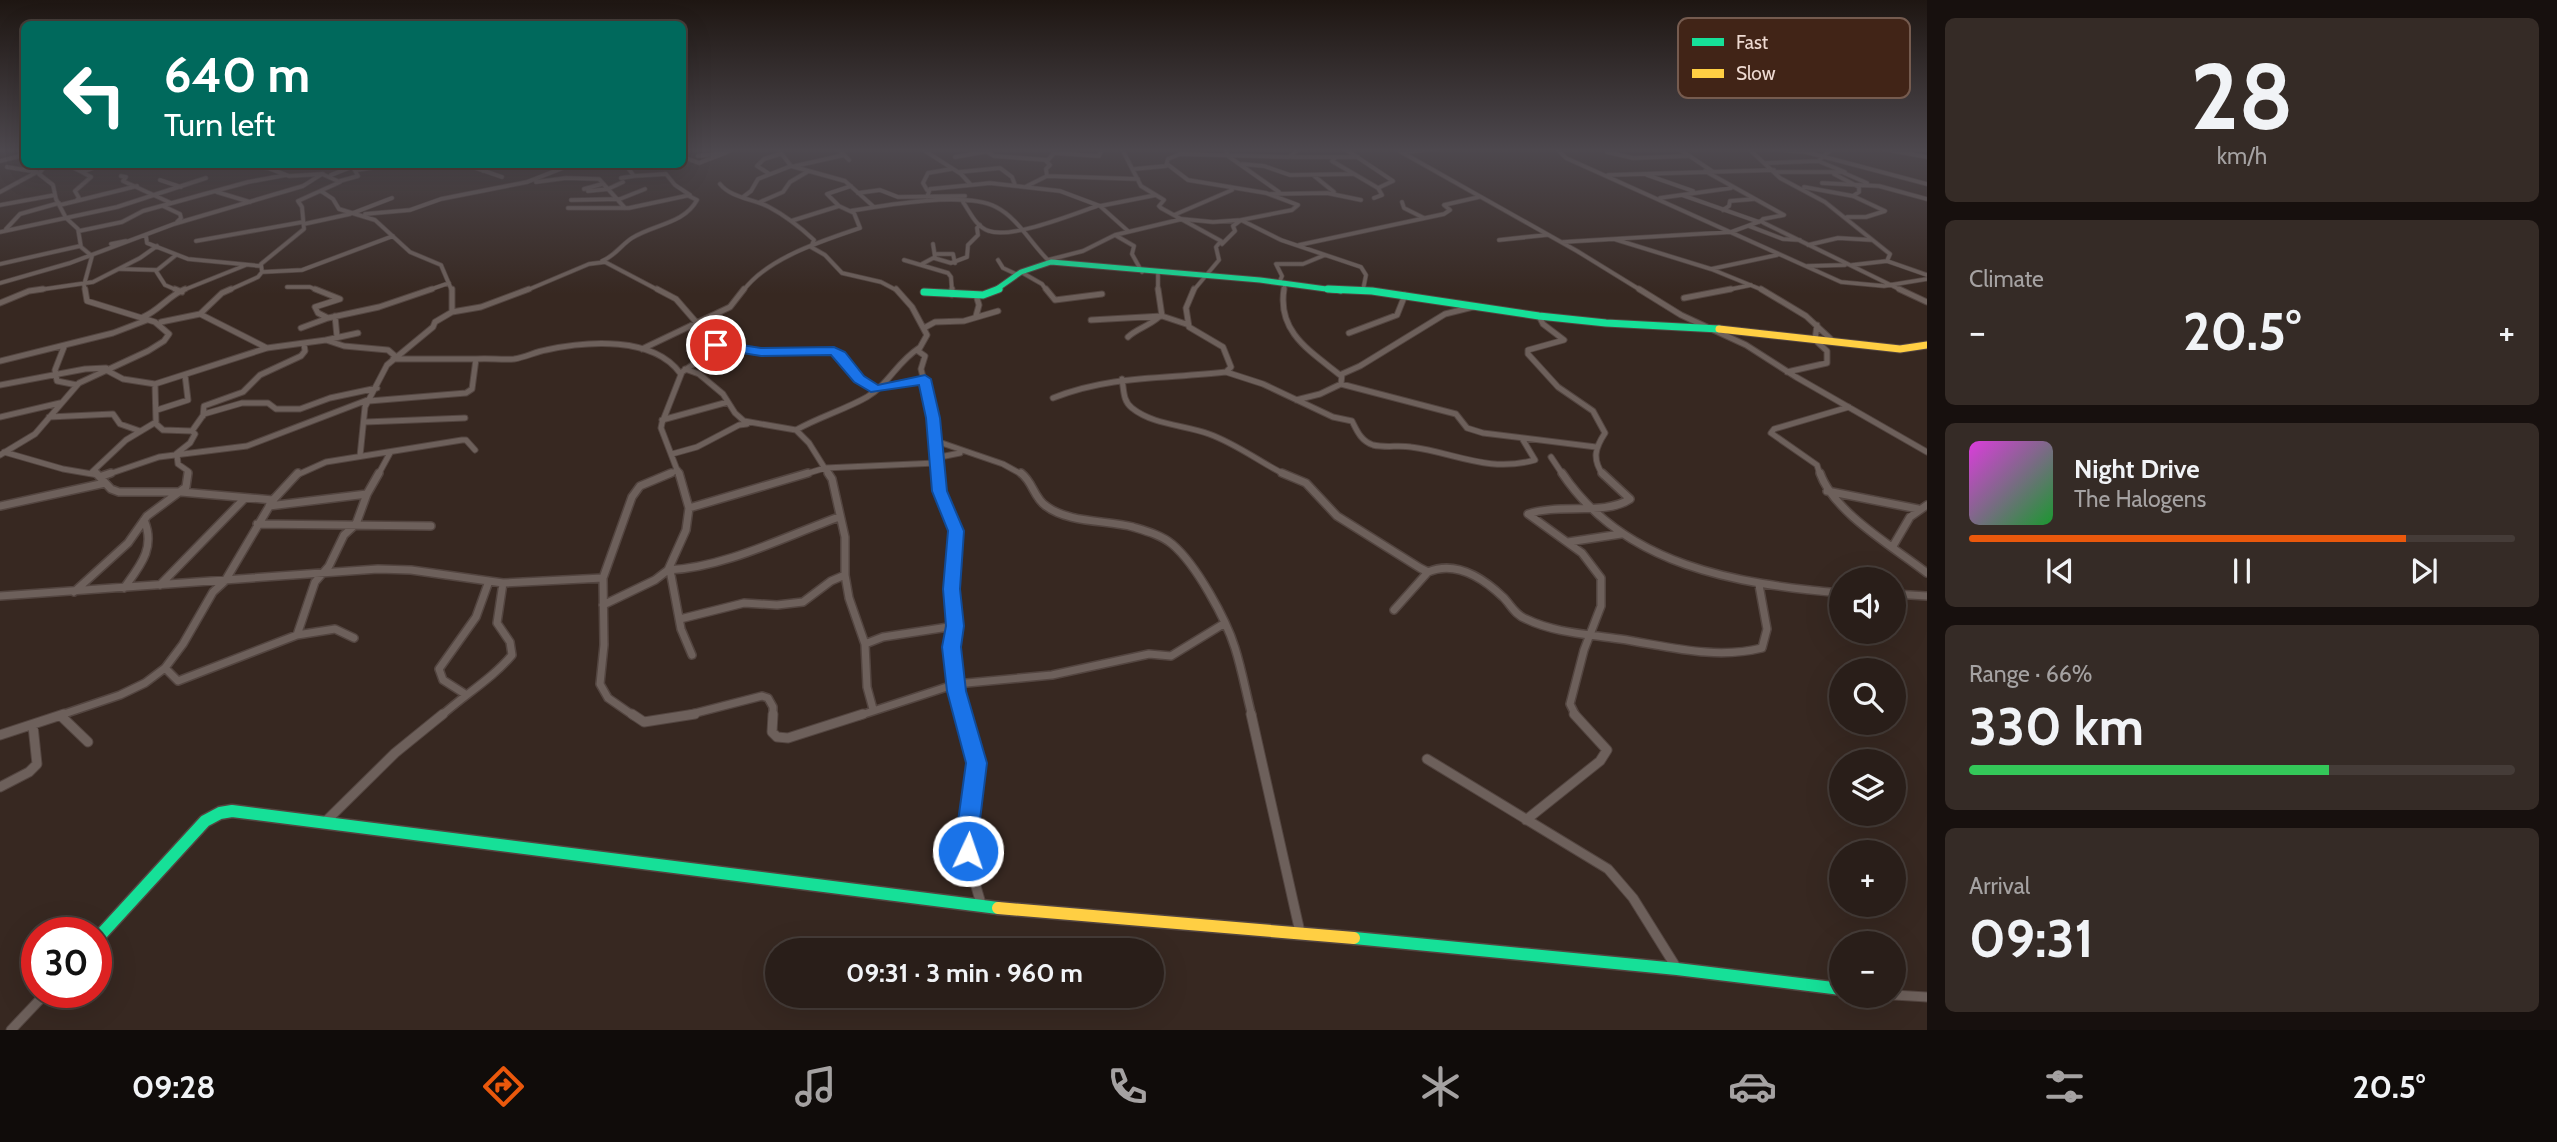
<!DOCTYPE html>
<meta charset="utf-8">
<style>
:root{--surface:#291e19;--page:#352b26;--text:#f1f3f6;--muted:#a5a2a2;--line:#453c38;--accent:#ea580c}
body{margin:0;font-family:Cabin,sans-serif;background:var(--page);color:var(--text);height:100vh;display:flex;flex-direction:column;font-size:26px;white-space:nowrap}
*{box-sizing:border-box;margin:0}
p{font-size:23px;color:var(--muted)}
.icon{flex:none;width:38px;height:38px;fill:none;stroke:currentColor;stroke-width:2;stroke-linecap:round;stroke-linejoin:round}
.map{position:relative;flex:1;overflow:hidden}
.side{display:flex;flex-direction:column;gap:18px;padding:18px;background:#17100e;width:630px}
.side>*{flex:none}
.banner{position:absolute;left:21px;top:21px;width:665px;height:147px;border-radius:10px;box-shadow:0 7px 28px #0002,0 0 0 2px var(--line);background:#00695c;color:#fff;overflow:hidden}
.tools{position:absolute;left:1829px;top:567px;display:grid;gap:14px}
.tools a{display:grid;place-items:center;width:77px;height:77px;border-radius:50%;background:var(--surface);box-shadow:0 7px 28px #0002,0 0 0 2px var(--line);font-size:35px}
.speed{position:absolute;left:21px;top:917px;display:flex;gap:14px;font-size:35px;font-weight:700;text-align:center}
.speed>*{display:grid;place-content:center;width:91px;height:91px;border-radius:50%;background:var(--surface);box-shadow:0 7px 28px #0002,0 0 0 2px var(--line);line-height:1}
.speed .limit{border:10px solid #d22;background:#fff;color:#111}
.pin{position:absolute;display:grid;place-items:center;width:60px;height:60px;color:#fff;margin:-30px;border:4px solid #fff;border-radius:50%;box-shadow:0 2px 7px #0007}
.me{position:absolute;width:77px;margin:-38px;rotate:3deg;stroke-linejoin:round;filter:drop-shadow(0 0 5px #0008)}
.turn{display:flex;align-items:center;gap:24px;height:147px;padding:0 28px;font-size:32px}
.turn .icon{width:91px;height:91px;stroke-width:2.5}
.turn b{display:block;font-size:49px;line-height:60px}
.big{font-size:52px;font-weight:800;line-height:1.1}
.side .card{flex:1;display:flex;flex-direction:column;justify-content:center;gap:10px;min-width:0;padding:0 24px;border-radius:10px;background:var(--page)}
.side .dial{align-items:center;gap:0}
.dial b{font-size:91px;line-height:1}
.song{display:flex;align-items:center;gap:21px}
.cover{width:84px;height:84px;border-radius:10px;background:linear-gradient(135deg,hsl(300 70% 55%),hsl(130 70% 35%))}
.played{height:7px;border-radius:4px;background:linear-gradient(90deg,var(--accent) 80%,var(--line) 80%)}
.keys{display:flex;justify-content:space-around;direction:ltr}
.heat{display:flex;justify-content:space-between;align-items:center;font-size:38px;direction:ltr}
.charge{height:10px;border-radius:5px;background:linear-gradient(90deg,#34c759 66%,var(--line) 0)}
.trip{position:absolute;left:765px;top:938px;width:399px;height:70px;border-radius:35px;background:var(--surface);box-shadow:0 7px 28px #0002,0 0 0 2px var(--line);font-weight:800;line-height:70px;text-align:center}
.tab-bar{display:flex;height:112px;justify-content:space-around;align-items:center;background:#100c0a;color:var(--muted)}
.tab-bar .icon{width:49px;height:49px}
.tab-bar .current{color:var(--accent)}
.tab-bar b{font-size:32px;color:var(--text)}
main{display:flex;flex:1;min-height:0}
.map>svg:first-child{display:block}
</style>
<main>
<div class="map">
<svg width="1927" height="1030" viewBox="0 0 1927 1030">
<rect width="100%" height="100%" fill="#372821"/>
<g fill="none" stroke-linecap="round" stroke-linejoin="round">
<g stroke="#534540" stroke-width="5">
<path id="street-far3" d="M778 149 791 166 845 181 874 207
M838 149 849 160
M922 149 961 174 971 185 930 189 927 197
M982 149 994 156 1048 160 1054 153 1051 149
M1122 149 1141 186 1164 200 1159 206 1161 208 1221 241 1216 247 1219 260 1193 291
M1225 149 1228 156 1279 192
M1345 149 1393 181 1378 188 1382 195 1374 198
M1396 149 1577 251 1642 291
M1557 149 1566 158 1841 282 1884 286 1927 279
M1611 149 1607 152 1633 158 1688 156
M1679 149 1712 171
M1749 149 1780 178 1825 202 1890 254 1887 261 1852 265
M1769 149 1806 152 1927 184
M1883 149 1927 157
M1402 152 1438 149
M1054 153 1099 156 1102 149
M698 156 725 153 732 149
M683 157 699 163 725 153
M955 157 984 152
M1292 157H1336
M1358 157H1336L1332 161 1378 188
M0 161 24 155
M1766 163 1818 161 1832 149
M46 164 39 174 53 185 56 199 66 218 78 229 81 247 92 256 84 285 85 291
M52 164 70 166 82 172
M230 164 268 168 289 176 323 174
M464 164 502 177
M1167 164 1188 180 1266 193 1298 205 1292 210 1241 220 1233 226 1235 231 1222 244
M1242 164 1264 166 1290 175 1353 174
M795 166 844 155
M7 167 37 172
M1134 169 1166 166 1168 159 1180 154 1289 157 1299 149
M357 170 395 164
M483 171 497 164
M1705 171 1784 215 1763 219 1761 221 1764 223 1903 291
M959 172 1000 168 1012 177 1015 185
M1776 172H1845L1818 161
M768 173 757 166 764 159 780 154
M1844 173 1867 183
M1834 174 1859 187V192L1853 196
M331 175 354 166
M1313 175 1334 192
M1608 175 1774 170
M1647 175 1693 191
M121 176 126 177 123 181 171 203
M1047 176 1138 179
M621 178 634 176
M160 180 181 187
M340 181 358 176 353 167
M536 182 566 178 599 179 625 208
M1822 183 1879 186 1927 199
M720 184C731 198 754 199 769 207 786 216 800 227 814 240L811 247 825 255 842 273 881 282 898 291
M971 185 990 183 1060 191 1100 206 1156 195
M1027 186 1047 176 1046 169 1050 165 1045 160
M1804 187 1853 196 1885 211 1866 217H1847
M584 189 602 184
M608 189 623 182
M927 190 923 183 928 173 951 169
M321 191 333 199 339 209 375 220 410 252 441 265 452 291
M588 191 608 189
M0 192 37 172
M217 192 250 202
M858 193 880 190 898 197 965 196
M1270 194 1327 193 1361 200
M1682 195 1759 222
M743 197 751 191 758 179 791 166
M1660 198 1731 188
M571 200 620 199 645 189
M76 201 79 198 75 191 91 177 82 172 104 164
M760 202 783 192 790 182 807 172
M963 202C970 212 976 227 989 231 1012 239 1074 214 1097 206
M1402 202 1404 208 1424 218
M0 205 55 195
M60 205 137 186
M163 206 180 214 181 218 177 222
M1100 206 1128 231
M568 208H629L690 195 675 185 666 174 634 176 625 164
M1723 210 1729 206 1730 201 1754 199
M850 211C885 205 965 191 996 207 1018 218 1031 244 1049 261
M353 213 392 198
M365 214 410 210 441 199 527 182 573 164
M1174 215 1232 190 1230 187
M791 221 839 206
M304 224 350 214
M1749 226 1783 239 1800 240
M6 229 20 214 59 203
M79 231 122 222 143 211 248 182 286 175
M0 232 117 207 206 178
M1115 235 1134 246 1132 254 1142 272
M146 236 147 243 188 259 260 266
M1614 239 1711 269
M1499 240 1546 235
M196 241 303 222
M1563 242 1731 232 1761 221
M111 244 126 241
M1299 245 1444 214 1450 210 1444 205 1479 197
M1808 245 1838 238 1872 240
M936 254H953L955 263
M176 255 156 271 165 285 179 291
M934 258 951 263 967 257 968 245 978 235 977 228 980 225
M904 260 948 273 951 277 952 291
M998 260 1003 268 1016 274
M1048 260 1083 251 1115 235 1182 219 1213 222 1241 220 1281 240 1361 267 1366 275 1363 290
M602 261C615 256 621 245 632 238 654 224 684 224 697 200L689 196
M1887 261 1927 275
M0 264 80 246
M922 264 935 257 933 244
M1807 266 1845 265
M120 269 157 270
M262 272 302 270 393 236
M1021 272 1042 284 1047 291
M0 283 70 263 174 224 303 186 322 174 340 182 298 201 302 207 304 229 261 264 262 272 258 277 227 291
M1279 283 1282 276 1276 264H1303L1325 255
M287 287H310L319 291
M31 291 93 282 140 258 157 246
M181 291 246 265
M426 291 449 283
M525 291 589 264 605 262 660 291
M743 291C767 258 822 241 860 228L854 213 839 206 827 194 851 186
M1158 291V273
M1284 291 1285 283
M1722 291 1751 285
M1765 291 1711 269 1777 255"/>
</g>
<g stroke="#534540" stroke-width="7">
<path id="street-far2" d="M175 289 182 292
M231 289 222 293 200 314 267 348
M315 289 340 299
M657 289 676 299 716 345 710 353 682 372 662 423 661 428 679 475
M896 289 912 307 927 335 918 351 925 356 921 369 933 418 938 475
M952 289V295
M1046 289 1055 300 1102 294
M1158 289 1162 316 1186 324
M1284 289C1277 332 1310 351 1340 375
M1639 289 1681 315 1746 345 1796 377 1927 452
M1761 289 1806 316 1833 341
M1899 289 1927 302
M976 295 979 305 976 316
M1684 298 1731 289
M0 303 29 291 43 289
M452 312 481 307 529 289
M335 316 337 337
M1539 316 1543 324 1564 340 1528 350V354L1558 387 1593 411 1605 433C1595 448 1592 459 1603 475
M143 317C160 310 168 296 185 289
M328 318 318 313 315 307 340 299
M1091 320 1162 316
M161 322 200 314
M301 328 328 318 379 307 432 289
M924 328 935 322 964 321 998 311
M1349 333 1397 315 1405 295
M1128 337C1136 329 1149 326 1159 317
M326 340 358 333
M716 345 761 352 834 351 859 379 876 389
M64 347 55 370 57 381 77 385
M642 349 730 307 744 289
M476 359C489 358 502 360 514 359 526 357 535 352 546 350 587 341 653 336 680 373
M0 361 113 333 147 320
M685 369 699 374 723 394 735 413 744 421 796 430C819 417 844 410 867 397 888 385 897 362 919 348
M1226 372 1263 384 1333 417 1352 421C1357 431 1361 441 1373 445 1385 448 1399 445 1411 447 1456 453 1488 473 1535 460L1523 440
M1787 372 1827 363V351L1815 340 1817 325
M1122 379C1124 391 1123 401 1132 408 1153 425 1185 425 1209 434 1239 445 1259 462 1286 475
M155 384 267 348 326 340 344 346 388 350 395 356
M1341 384 1342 374 1360 366 1445 314 1473 307
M0 385 85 369 106 368
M880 387 924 379
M1053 398C1110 375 1166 379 1226 372L1231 367 1223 347 1189 327 1186 308 1194 289
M1296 400 1320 394 1341 384 1456 414 1467 428 1483 433 1596 447
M369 401 466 393 472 389 476 359H393
M157 410 188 400 185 375
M203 416 204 406 243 392 260 375 301 356 305 351 304 344
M0 417 60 403
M49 417 113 414 120 424 140 431
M662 420 728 402
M365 422 465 418
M155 423 163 430 192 431 195 434 190 443 176 454
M796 430 809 443 829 475
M192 431 204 414 242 403H268L276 409H300L330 398 377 388
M936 441 1003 464 1023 475
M4 452 63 469 98 475
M672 454 697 447 739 425 747 424
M0 455 35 434 79 383 148 351 164 341 169 334 155 322 87 301 85 289
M177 455 178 464 188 471V475
M360 456 365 407 387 365 433 327 435 322 452 312V289
M1551 457 1563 475
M935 458 960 453
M92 472 126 440 156 422 155 384 123 379 106 370
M106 475 159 457 247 446 370 399
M297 475 326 462 462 440H466L475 450
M378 475 390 453
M667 475 678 470
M802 475 825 468 936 463
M1820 475 1817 465 1771 433 1774 429 1849 407"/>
</g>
<g stroke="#534540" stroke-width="10">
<path id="street-far1" d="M96 473 111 489 119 492H181L273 500
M828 473 832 479 845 537V575L849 598 865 644 867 687 873 709
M938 473 940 491 956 531 952 589 955 626 952 647 957 691 964 716
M1021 473C1033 482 1034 498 1046 506 1068 523 1107 520 1133 527 1146 531 1161 535 1172 544 1196 564 1226 619 1235 648 1242 670 1246 693 1252 716
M1282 473 1306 483 1337 516 1420 568 1428 572C1456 560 1483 578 1503 597 1511 605 1515 615 1526 619 1555 633 1588 634 1620 639 1667 646 1714 660 1762 648L1767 629 1759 585
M1562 473C1624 566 1737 584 1841 593
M1820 473C1834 513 1894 547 1927 573
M102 476 111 473
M1827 491 1918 509
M0 506 105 483
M269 506 367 494
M689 508 808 473
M257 524 431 526
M1568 542 1621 534
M1893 546 1910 517 1927 505
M668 570C724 568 786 536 839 517
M670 570 681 629 692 655
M160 585 245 498
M124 588C140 566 156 548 144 520
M74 592 128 543 147 516 186 487 188 473
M1894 594 1927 596
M0 596 378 569 411 570 503 583 603 578
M603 605 655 580 668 570 686 530 689 508 679 473
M1394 610 1428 572
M680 619 744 603 777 605 803 602 831 581 845 575
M297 635 315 582 329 566 344 535 356 524 367 494 379 473
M865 644 883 637 955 626
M165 668 178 681 297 635 335 629 354 638
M465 694 443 680 439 669 476 617 489 581
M58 716 120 695 145 683 165 668 183 644 213 592 225 581 273 500 298 473
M441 716C464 695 492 679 512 655L510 642 497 623 503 583
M634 716 608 698 600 684 604 645 603 578 632 497 640 486 671 473
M684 716 762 696 768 698 773 707V716
M858 716 956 684 1052 675 1149 654 1171 656 1225 623
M1576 716 1570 704 1584 650 1601 606V578L1582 553 1528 514C1559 503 1605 516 1630 499L1602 473"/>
</g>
<g stroke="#534540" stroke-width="11">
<path id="street" d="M632 714 644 722 695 714
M773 714 772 732 777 737 788 738 863 714
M963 714 977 763 967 836 970 866 982 907
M1251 714 1300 932
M61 716 88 742
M0 735 64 714
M1427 759 1608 869 1633 898 1676 967
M0 787 29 772 37 764 33 726
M1526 820 1600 761 1607 750 1574 714
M324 823 395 753 443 714
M1894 995 1927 997
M11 1030 47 992"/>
</g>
<g stroke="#534540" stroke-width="7">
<path id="fast-far2" d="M994 291 1021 272 1051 262 1260 280 1341 291"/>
</g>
<g stroke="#534540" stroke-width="9">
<path id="fast-far1" d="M1328 289 1372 291 1539 316 1606 323 1719 329
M924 292 983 295 999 289"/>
</g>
<g stroke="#534540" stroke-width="15">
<path id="fast" d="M1354 938 1677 969 1841 989
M96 940 205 821 220 813 232 811 998 908"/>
</g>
<g stroke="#534540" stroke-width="9">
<path id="slow-far1" d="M1719 329 1900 349 1927 345"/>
</g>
<g stroke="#534540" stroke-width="15">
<path id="slow" d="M998 908 1354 938"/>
</g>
<use href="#street-far3" stroke="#6d605b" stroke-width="3.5"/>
<use href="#street-far2" stroke="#6d605b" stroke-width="5"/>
<use href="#street-far1" stroke="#6d605b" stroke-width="7"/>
<use href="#street" stroke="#6d605b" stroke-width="9"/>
<use href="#fast-far2" stroke="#16e098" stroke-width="5"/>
<use href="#fast-far1" stroke="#16e098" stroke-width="7"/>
<use href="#fast" stroke="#16e098" stroke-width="12"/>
<use href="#slow-far1" stroke="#ffcf43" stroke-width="7"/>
<use href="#slow" stroke="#ffcf43" stroke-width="12"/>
</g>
<linearGradient id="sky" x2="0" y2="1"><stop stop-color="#1e1612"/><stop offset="0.51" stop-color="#4d484e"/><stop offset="1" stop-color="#4d484e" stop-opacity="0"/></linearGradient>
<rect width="1927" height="294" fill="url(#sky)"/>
<path fill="#1a73e8" stroke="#114b97" stroke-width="2" d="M716 341 761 348 834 347 845 352 864 376 878 385 925 375 931 379 940 418 947 491 964 531 960 589 964 626 961 647 966 691 987 763 978 836 979 851 976 858 968 860 960 858 956 836 966 763 947 691 942 647 946 626 943 589 948 531 932 491 926 418 919 385 871 392 854 382 831 355 761 356 711 348V343Z"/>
<rect x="1678" y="18" width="232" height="80" rx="10" fill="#412417" stroke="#755b4f" stroke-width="2"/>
<rect x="1692" y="38" width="32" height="8" fill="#16e098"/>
<rect x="1692" y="69" width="32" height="9" fill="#ffcf43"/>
<g font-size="19" fill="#eedad2">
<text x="1736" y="49">Fast</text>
<text x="1736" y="80">Slow</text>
</g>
</svg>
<div class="tools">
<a><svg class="icon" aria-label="sound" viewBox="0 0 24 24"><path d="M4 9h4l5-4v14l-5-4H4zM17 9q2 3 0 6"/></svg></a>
<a><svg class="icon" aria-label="search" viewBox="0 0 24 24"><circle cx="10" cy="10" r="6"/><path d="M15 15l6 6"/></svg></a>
<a><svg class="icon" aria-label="layers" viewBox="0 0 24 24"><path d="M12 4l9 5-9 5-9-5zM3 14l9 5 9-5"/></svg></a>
<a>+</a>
<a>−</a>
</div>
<div class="speed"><div class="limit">30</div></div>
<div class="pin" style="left:716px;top:345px;background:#d93025"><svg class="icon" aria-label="arrive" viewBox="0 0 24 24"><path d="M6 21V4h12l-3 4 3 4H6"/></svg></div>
<svg class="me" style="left:968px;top:851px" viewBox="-20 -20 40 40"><circle r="17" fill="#1a73e8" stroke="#fff" stroke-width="3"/><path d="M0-11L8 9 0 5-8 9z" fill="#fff"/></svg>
<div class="trip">09:31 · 3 min · 960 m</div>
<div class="banner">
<div class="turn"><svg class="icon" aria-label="left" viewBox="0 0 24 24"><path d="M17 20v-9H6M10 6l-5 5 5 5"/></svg><div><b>640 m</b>Turn left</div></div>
</div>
</div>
<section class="side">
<div class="card dial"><b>28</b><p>km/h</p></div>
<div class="card"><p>Climate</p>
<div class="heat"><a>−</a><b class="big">20.5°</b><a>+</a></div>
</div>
<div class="card">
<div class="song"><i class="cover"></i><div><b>Night Drive</b><p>The Halogens</p></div></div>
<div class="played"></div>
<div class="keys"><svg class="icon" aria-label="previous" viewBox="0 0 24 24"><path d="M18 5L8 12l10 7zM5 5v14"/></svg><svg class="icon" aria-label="pause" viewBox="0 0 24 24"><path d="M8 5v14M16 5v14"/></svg><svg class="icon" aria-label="next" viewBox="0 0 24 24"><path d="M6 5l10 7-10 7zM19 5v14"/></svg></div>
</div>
<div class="card"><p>Range · 66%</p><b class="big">330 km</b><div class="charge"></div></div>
<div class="card"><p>Arrival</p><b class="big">09:31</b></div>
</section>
</main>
<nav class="tab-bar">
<b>09:28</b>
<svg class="icon current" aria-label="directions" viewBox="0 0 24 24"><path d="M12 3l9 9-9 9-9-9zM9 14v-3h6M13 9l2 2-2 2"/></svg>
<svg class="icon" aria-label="music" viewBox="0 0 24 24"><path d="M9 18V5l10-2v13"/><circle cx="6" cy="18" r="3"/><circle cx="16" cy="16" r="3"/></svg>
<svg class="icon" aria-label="phone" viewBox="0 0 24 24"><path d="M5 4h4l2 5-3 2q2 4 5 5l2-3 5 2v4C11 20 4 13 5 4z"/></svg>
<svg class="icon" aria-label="climate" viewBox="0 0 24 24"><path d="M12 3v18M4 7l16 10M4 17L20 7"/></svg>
<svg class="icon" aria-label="car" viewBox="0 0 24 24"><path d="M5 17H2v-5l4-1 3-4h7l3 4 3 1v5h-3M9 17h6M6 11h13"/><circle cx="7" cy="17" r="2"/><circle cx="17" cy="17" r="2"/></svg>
<svg class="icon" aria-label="filters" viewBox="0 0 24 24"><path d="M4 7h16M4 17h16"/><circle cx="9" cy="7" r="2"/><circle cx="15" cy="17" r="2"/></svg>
<b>20.5°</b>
</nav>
